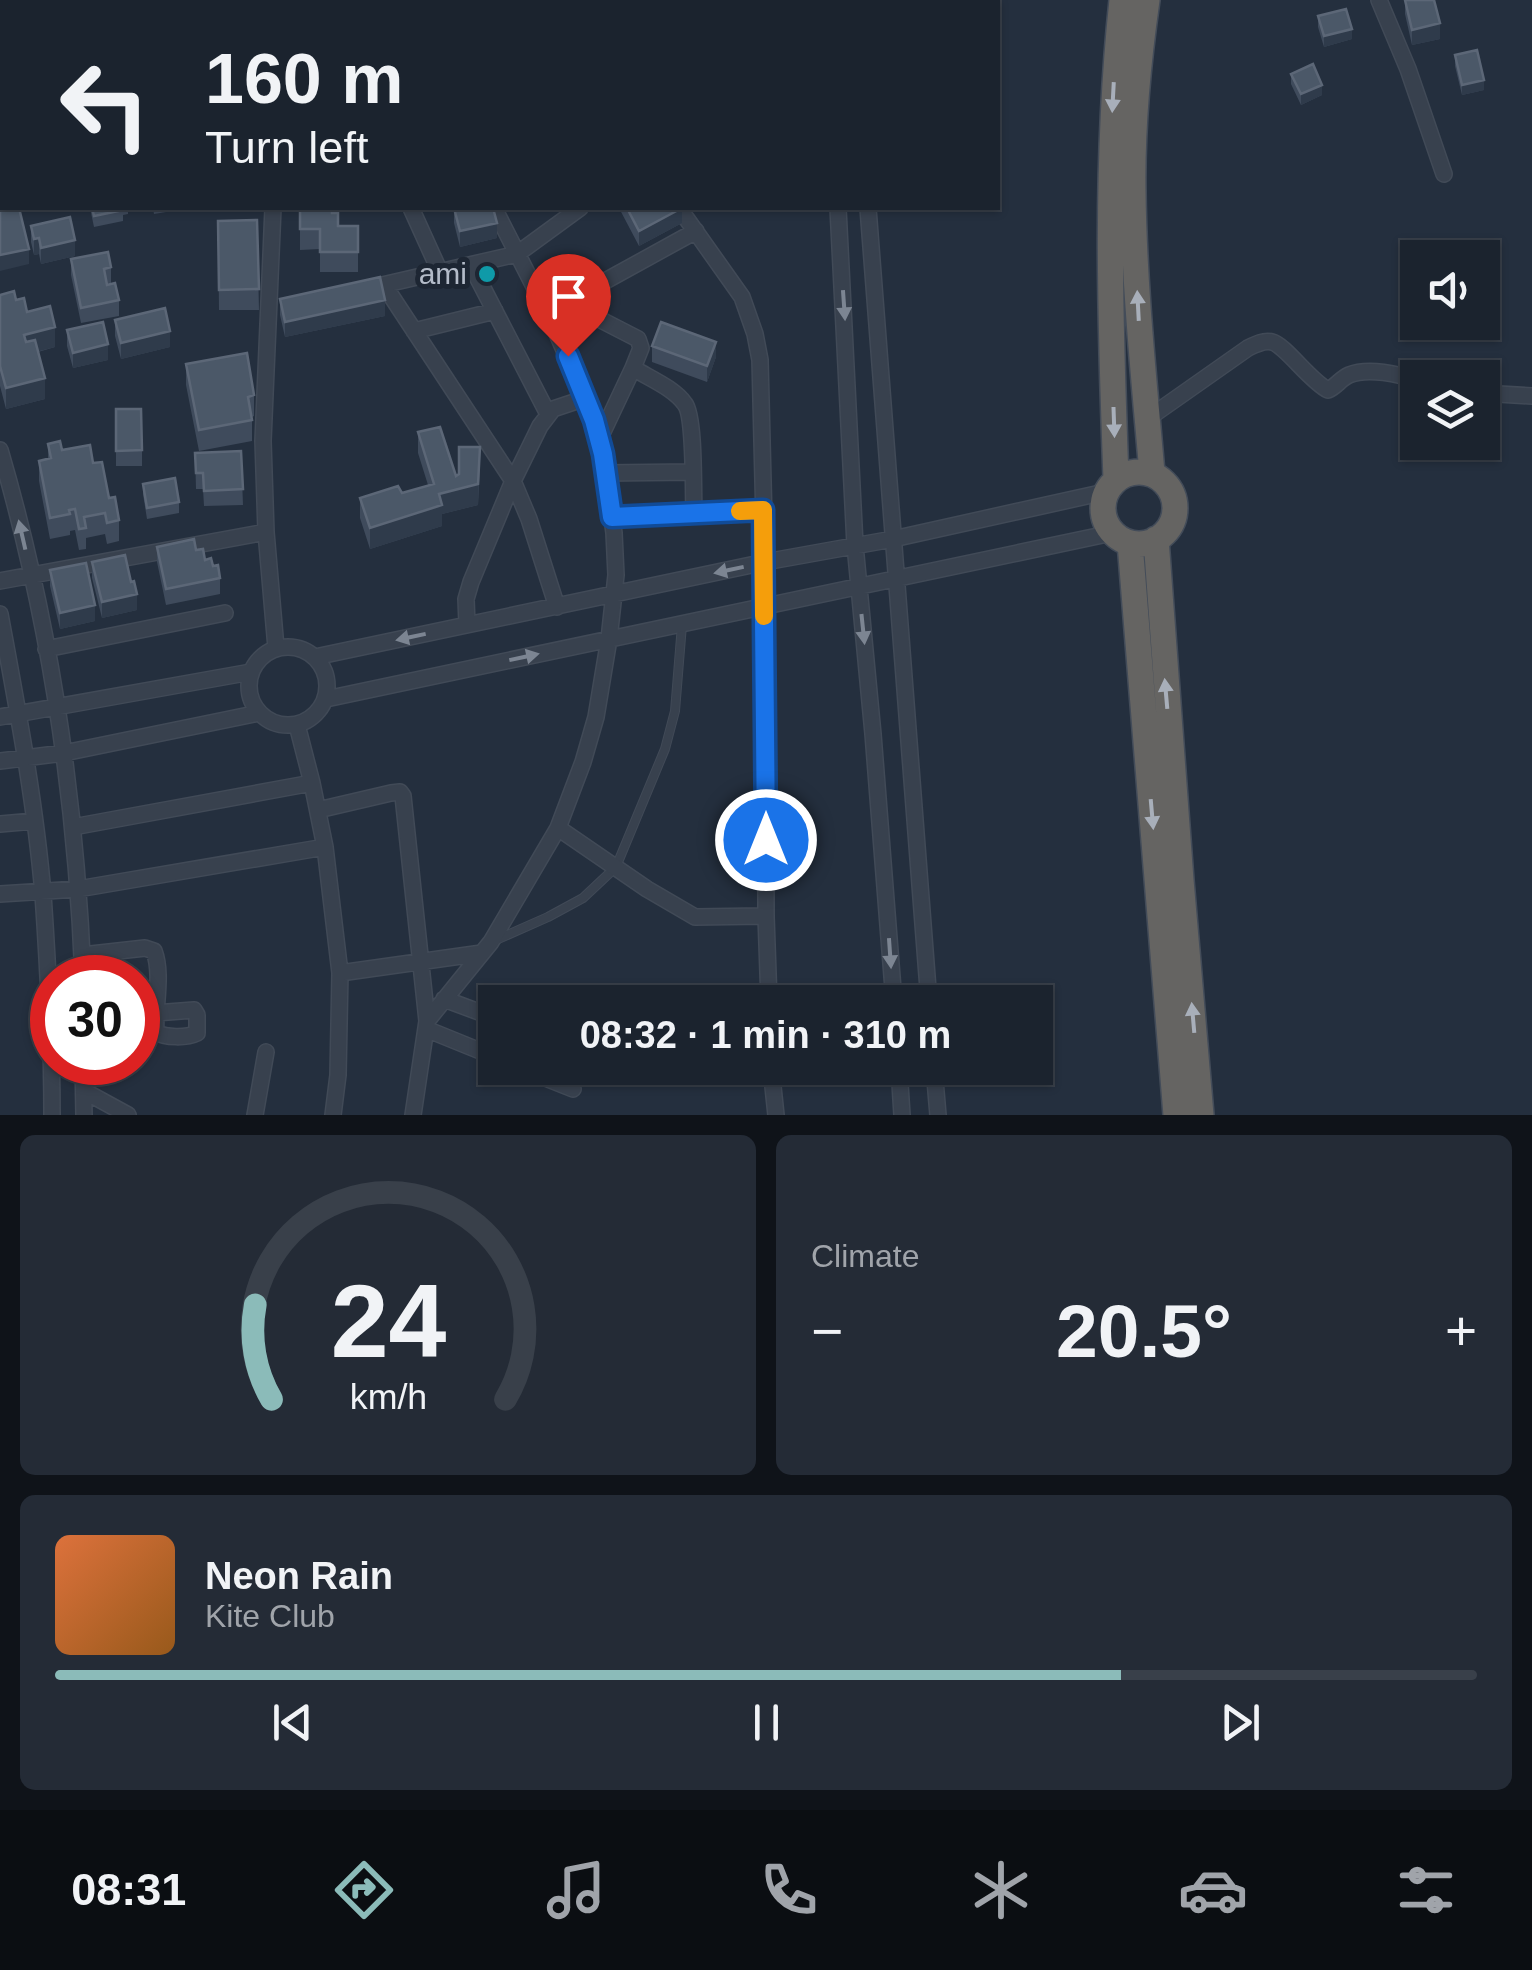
<!DOCTYPE html>
<meta charset="utf-8">
<style>
:root{--surface:#1b232e;--page:#242b36;--text:#f1f3f6;--muted:#a0a4aa;--line:#39404a;--accent:#8bbbb9}
body{margin:0;font-family:Arial,sans-serif;background:var(--page);color:var(--text);height:100vh;display:flex;flex-direction:column;font-size:38px;white-space:nowrap}
*{box-sizing:border-box;margin:0}
p{font-size:32px;color:var(--muted)}
.icon{flex:none;width:55px;height:55px;fill:none;stroke:currentColor;stroke-width:2;stroke-linecap:round;stroke-linejoin:round}
.map{position:relative;height:1115px;overflow:hidden}
.panel{display:flex;flex-direction:column;gap:20px;padding:20px;background:#0f1319;flex:1}
.panel>*{flex:none}
.hud{position:absolute;left:0px;top:0px;width:1000px;height:210px;box-shadow:0 2px 8px #0004,0 0 0 2px var(--line);background:#1b232e;color:var(--text);overflow:hidden}
.buttons{position:absolute;left:1400px;top:240px;display:grid;gap:20px}
.buttons a{display:grid;place-items:center;width:100px;height:100px;border-radius:0px;background:var(--surface);box-shadow:0 2px 8px #0004,0 0 0 2px var(--line);font-size:50px}
.speed{position:absolute;left:30px;top:955px;display:flex;gap:20px;font-size:50px;font-weight:700;text-align:center}
.speed>*{display:grid;place-content:center;width:130px;height:130px;border-radius:50%;background:var(--surface);box-shadow:0 2px 8px #0004,0 0 0 2px var(--line);line-height:1}
.speed .limit{border:15px solid #d22;background:#fff;color:#111}
.pin{position:absolute;display:grid;place-items:center;width:85px;height:85px;color:#fff;margin:-102px -42px;border-radius:50% 50% 50% 0;rotate:-45deg;box-shadow:0 0 10px #0007}
.pin .icon{rotate:45deg}
.me{position:absolute;width:110px;margin:-55px;rotate:0deg;stroke-linejoin:round;filter:drop-shadow(0 0 8px #0008)}
.turn{display:flex;align-items:center;gap:35px;height:210px;padding:0 40px;font-size:45px}
.turn .icon{width:130px;height:130px;stroke-width:2.5}
.turn b{display:block;font-size:70px;line-height:85px}
.big{font-size:75px;font-weight:800;line-height:1.1}
.panel .tile{flex:1;display:flex;flex-direction:column;justify-content:center;gap:15px;min-width:0;padding:0 35px;border-radius:15px;background:var(--page)}
.panel .dial{align-items:center;gap:0}
.dial svg{height:260px;overflow:visible;fill:none;stroke:var(--line);stroke-width:7;stroke-linecap:round;text-anchor:middle}
.dial text{fill:var(--text);stroke:none}
.song{display:flex;align-items:center;gap:30px}
.cover{width:120px;height:120px;border-radius:15px;background:linear-gradient(135deg,hsl(20 70% 55%),hsl(30 70% 35%))}
.played{height:10px;border-radius:5px;background:linear-gradient(90deg,var(--accent) 75%,var(--line) 75%)}
.keys{display:flex;justify-content:space-around;direction:ltr}
.heat{display:flex;justify-content:space-between;align-items:center;font-size:55px;direction:ltr}
.panel .tiles{flex:1;display:grid;gap:20px;grid-template-columns:1fr 1fr}
.tile:last-child{grid-column:span 2}
.trip{position:absolute;left:478px;top:985px;width:575px;height:100px;border-radius:0px;background:var(--surface);box-shadow:0 2px 8px #0004,0 0 0 2px var(--line);font-weight:800;line-height:100px;text-align:center}
.tabs{display:flex;height:160px;justify-content:space-around;align-items:center;background:#0b0e12;color:var(--muted)}
.tabs .icon{width:70px;height:70px}
.tabs .selected{color:var(--accent)}
.tabs b{font-size:45px;color:var(--text)}
.map>svg:first-child{display:block}
</style>
<div class="map">
<svg width="1532" height="1115" viewBox="0 0 1532 1115">
<rect width="100%" height="100%" fill="#242f3e"/>
<g fill="none" stroke-linecap="round" stroke-linejoin="round">
<g stroke="#414a57" stroke-width="10">
<path id="service" d="M496 940 548 917 583 898 616 867 665 749 675 711 682 625"/>
</g>
<g stroke="#414a57" stroke-width="18">
<path id="minor" d="M255 0V2
M350 0 351 2
M430 0V2
M505 0V2
M587 0 588 2
M817 0V2
M1379 0 1408 69 1444 174
M859 2 861 0
M273 208 263 441 266 532 276 648
M411 208 440 272
M679 208 742 297 755 334 760 360 765 562 766 916 769 1002
M838 208 855 545 873 734 894 1002
M868 208 929 1002
M471 265 548 414
M384 285 513 481 529 519 557 607
M378 286 517 254 580 208
M566 302 638 339 641 348 633 368
M547 313 696 231
M414 331 495 311
M1482 393 1532 396
M1147 419 1248 348C1256 344 1264 340 1272 342 1285 345 1310 381 1328 390 1337 386 1340 379 1349 375 1368 367 1399 374 1418 381
M599 440 633 368C649 378 674 388 685 404 695 417 693 493 694 513
M0 450C50 621 76 800 83 978
M606 473 692 472
M612 517 763 510
M0 581 266 532
M0 614C17 707 35 800 43 894 48 967 52 1041 52 1115
M467 625 466 599 471 582 513 481 540 426 553 409 586 398
M249 686a39 39 0 1 1 78 0a39 39 0 1 1-78 0Z
M46 649 225 613
M315 657 765 562 893 539 1105 492
M326 699 1112 533
M0 717 251 672
M297 725 312 783 325 847 340 973 338 1075 333 1115
M0 761 64 753 259 713
M318 810 391 793 400 792 403 796 427 1021 413 1115
M0 824 34 821
M73 827 312 783
M558 828 647 889 695 917 766 916
M0 894 78 889 325 847
M82 955 145 948 154 951C163 975 154 1007 156 1032 165 1038 187 1038 197 1033V1015L194 1010 155 1013
M340 973 482 953
M444 999 495 1018
M427 1021 491 942 558 828 583 762 596 717 609 639 616 575 614 533 606 473 594 420 552 322 494 208
M426 1029 495 1057
M83 1062 84 1115
M520 1068 573 1089
M771 1068 776 1115
M899 1068 902 1115
M934 1068 938 1115
M84 1091 128 1115
M255 1115 266 1052"/>
</g>
<g stroke="#434c59" stroke-width="28">
<path id="trunk" d="M1147 0C1138 63 1132 127 1133 191 1134 285 1144 379 1152 473
M1103 508a36 36 0 1 1 72 0a36 36 0 1 1-72 0Z
M1116 479C1110 319 1105 159 1122 0
M1156 539 1181 880 1201 1115
M1130 543 1176 1115"/>
</g>
<use href="#service" stroke="#38414e" stroke-width="8"/>
<use href="#minor" stroke="#38414e" stroke-width="15"/>
<use href="#trunk" stroke="#656462" stroke-width="25"/>
</g>
<path fill="#3f4b5c" d="M1405 0 1440 39 1412 45 1405 14Z
M1318 16 1352 39 1324 47 1318 27Z
M1455 55 1484 90 1462 95 1455 66Z
M1291 74 1322 95 1301 105 1291 84Z
M90 208H128V214L123 215V221L94 227Z
M153 208H190L154 214Z
M300 208H339L338 226H358V272H320V249L300 250Z
M454 208 497 238 460 247 454 223Z
M619 208H682V223L639 246Z
M257 220 259 310H219L218 221Z
M31 226 75 256 41 264 39 254 34 255 31 242Z
M71 259 111 267V283L107 284 119 300V316L81 323 71 275Z
M0 295 16 300 55 347 38 352 45 399 6 409 0 386Z
M280 299 385 316 285 337 280 315Z
M115 320 170 347 121 359 115 336Z
M67 330 108 360 73 368 67 346Z
M652 346 716 357 707 382 652 362Z
M186 364 254 395V416L252 417V441L199 451 186 385Z
M116 409 142 450V466H116Z
M418 432 456 476 480 468 478 505 442 514V526L370 549 360 518V498L402 493 428 485 418 453Z
M48 444 93 463 119 520V541L107 544 105 534 86 538V549L79 550 75 530 70 531V535L50 539 39 481V461L48 459Z
M241 451 243 505 204 506 203 489H196L195 453Z
M143 484 179 502V513L147 519 143 494Z
M157 547 196 550 213 566 220 578V594L166 605 157 562Z
M92 562 137 610 102 618 92 578Z
M50 570 95 621 60 629 50 586Z"/>
<path fill="#2f3b4b" d="M1440 23V39L1412 45V30Z
M1352 29V39L1324 47V36Z
M1484 80V90L1462 95V85Z
M1322 85V95L1301 105V94Z
M682 208V223L639 246V231Z
M497 223V238L460 247V231Z
M39 238V254L34 255V239Z
M75 240V256L41 264V248Z
M29 249V264L0 271V255Z
M385 300V316L285 337V322Z
M55 327V347L24 355V335Z
M170 331V347L121 359V343Z
M716 342V357L707 382V366Z
M108 344V360L73 368V353Z
M45 378V399L6 409V388Z
M480 447 478 505 442 514V526L370 549V528L439 494 478 484Z
M137 594V610L102 618V602Z
M95 605V621L60 629V613Z"/>
<path fill="#4b5868" stroke="#5c6777" stroke-width="2.5" d="M525 0H557L546 2H526Z
M1405 0H1434L1440 23 1412 30Z
M1346 9 1352 29 1324 36 1318 16Z
M1477 50 1484 80 1462 85 1455 55Z
M1313 64 1322 85 1301 94 1291 74Z
M0 206 19 208 29 249 0 255Z
M92 208H122L123 210 94 216Z
M300 208H332V213H338V226H358V252H320V229H300Z
M454 208H493L497 223 460 231Z
M627 208H682L639 231Z
M70 217 75 240 41 248 39 238 34 239 31 226Z
M257 220 259 289 219 290 218 221Z
M108 252 111 267 104 269 107 285 115 283 119 300 81 308 71 259Z
M380 277 385 300 285 322 280 299Z
M14 291 16 300 24 298 27 312 50 306 55 327 24 335 26 342 35 340 45 378 6 388 0 366V295Z
M165 308 170 331 121 343 115 320Z
M103 322 108 344 73 353 67 330Z
M661 322 716 342 707 366 652 346Z
M247 353 254 395 248 397 252 420 199 430 186 364Z
M116 409H141L142 450 116 451Z
M440 427 456 476 459 474V447H480L478 484 439 494 442 505 370 528 360 498 398 486 402 493 434 484 418 432Z
M60 441 62 450 90 445 93 463 102 462 109 498 115 497 119 520 107 523 105 513 84 517 86 528 79 529 75 509 69 510 70 514 50 518 39 461 51 458 48 444Z
M241 451 243 489 204 491 203 473H196L195 453Z
M175 478 179 502 147 508 143 484Z
M194 539 196 550 203 549 205 560 211 558 213 566 218 565 220 578 166 589 157 547Z
M125 555 131 582 134 581 137 594 102 602 92 562Z
M86 563 95 605 60 613 50 570Z"/>
<defs><path id="oneway-solid" d="M-6-.8H1V-3.2L6.5 0L1 3.2V.8H-6Z" transform="scale(2.5)"/></defs>
<g fill="#a8afba">
<use href="#oneway-solid" transform="translate(1113 97) rotate(93)"/>
<use href="#oneway-solid" transform="translate(1138 306) rotate(-93)"/>
<use href="#oneway-solid" transform="translate(1114 422) rotate(88)"/>
<use href="#oneway-solid" transform="translate(1166 694) rotate(-95)"/>
<use href="#oneway-solid" transform="translate(1152 814) rotate(85)"/>
<use href="#oneway-solid" transform="translate(1193 1018) rotate(-95)"/>
</g>
<g fill="#7c8592">
<use href="#oneway-solid" transform="translate(844 305) rotate(86)"/>
<use href="#oneway-solid" transform="translate(22 535) rotate(-103)"/>
<use href="#oneway-solid" transform="translate(729 570) rotate(168)"/>
<use href="#oneway-solid" transform="translate(863 629) rotate(84)"/>
<use href="#oneway-solid" transform="translate(411 637) rotate(168)"/>
<use href="#oneway-solid" transform="translate(524 657) rotate(-12)"/>
<use href="#oneway-solid" transform="translate(890 953) rotate(86)"/>
</g>
<g fill="none" stroke-linecap="round" stroke-linejoin="round">
<g stroke="#114b97" stroke-width="25">
<path id="route" d="M568 356 594 420 603 454 612 517 763 510 766 840"/>
</g>
<use href="#route" stroke="#1a73e8" stroke-width="18"/>
<path stroke="#f59e0b" stroke-width="18" d="M740 511 763 510 764 616"/>
</g>
<circle fill="#0f9aa8" stroke="#1d2633" stroke-width="4" cx="487" cy="274" r="10"/>
<g text-anchor="middle" stroke-width="10" stroke-linejoin="round" paint-order="stroke">
<g font-size="30" fill="#b4bcc9" stroke="#1d2633" text-anchor="end">
<text x="467" y="284">ami</text>
</g>
</g>
</svg>
<div class="buttons">
<a><svg class="icon" aria-label="sound" viewBox="0 0 24 24"><path d="M4 9h4l5-4v14l-5-4H4zM17 9q2 3 0 6"/></svg></a>
<a><svg class="icon" aria-label="layers" viewBox="0 0 24 24"><path d="M12 4l9 5-9 5-9-5zM3 14l9 5 9-5"/></svg></a>
</div>
<div class="speed"><div class="limit">30</div></div>
<div class="pin" style="left:568px;top:356px;background:#d93025"><svg class="icon" aria-label="arrive" viewBox="0 0 24 24"><path d="M6 21V4h12l-3 4 3 4H6"/></svg></div>
<svg class="me" style="left:766px;top:840px" viewBox="-20 -20 40 40"><circle r="17" fill="#1a73e8" stroke="#fff" stroke-width="3"/><path d="M0-11L8 9 0 5-8 9z" fill="#fff"/></svg>
<div class="trip">08:32 · 1 min · 310 m</div>
<div class="hud">
<div class="turn"><svg class="icon" aria-label="left" viewBox="0 0 24 24"><path d="M17 20v-9H6M10 6l-5 5 5 5"/></svg><div><b>160 m</b>Turn left</div></div>
</div>
</div>
<section class="panel">
<div class="tiles">
<div class="tile dial"><svg viewBox="0 0 100 80">
<path d="M14 69A42 42 0 1 1 86 69"/>
<path d="M14 69A42 42 0 0 1 9 40" stroke="#8bbbb9"/>
<text x="50" y="56" font-size="32" font-weight="700">24</text>
<text x="50" y="72" font-size="11">km/h</text>
</svg></div>
<div class="tile"><p>Climate</p>
<div class="heat"><a>−</a><b class="big">20.5°</b><a>+</a></div>
</div>
<div class="tile">
<div class="song"><i class="cover"></i><div><b>Neon Rain</b><p>Kite Club</p></div></div>
<div class="played"></div>
<div class="keys"><svg class="icon" aria-label="previous" viewBox="0 0 24 24"><path d="M18 5L8 12l10 7zM5 5v14"/></svg><svg class="icon" aria-label="pause" viewBox="0 0 24 24"><path d="M8 5v14M16 5v14"/></svg><svg class="icon" aria-label="next" viewBox="0 0 24 24"><path d="M6 5l10 7-10 7zM19 5v14"/></svg></div>
</div>
</div>
</section>
<nav class="tabs">
<b>08:31</b>
<svg class="icon selected" aria-label="directions" viewBox="0 0 24 24"><path d="M12 3l9 9-9 9-9-9zM9 14v-3h6M13 9l2 2-2 2"/></svg>
<svg class="icon" aria-label="music" viewBox="0 0 24 24"><path d="M9 18V5l10-2v13"/><circle cx="6" cy="18" r="3"/><circle cx="16" cy="16" r="3"/></svg>
<svg class="icon" aria-label="phone" viewBox="0 0 24 24"><path d="M5 4h4l2 5-3 2q2 4 5 5l2-3 5 2v4C11 20 4 13 5 4z"/></svg>
<svg class="icon" aria-label="climate" viewBox="0 0 24 24"><path d="M12 3v18M4 7l16 10M4 17L20 7"/></svg>
<svg class="icon" aria-label="car" viewBox="0 0 24 24"><path d="M5 17H2v-5l4-1 3-4h7l3 4 3 1v5h-3M9 17h6M6 11h13"/><circle cx="7" cy="17" r="2"/><circle cx="17" cy="17" r="2"/></svg>
<svg class="icon" aria-label="filters" viewBox="0 0 24 24"><path d="M4 7h16M4 17h16"/><circle cx="9" cy="7" r="2"/><circle cx="15" cy="17" r="2"/></svg>
</nav>
